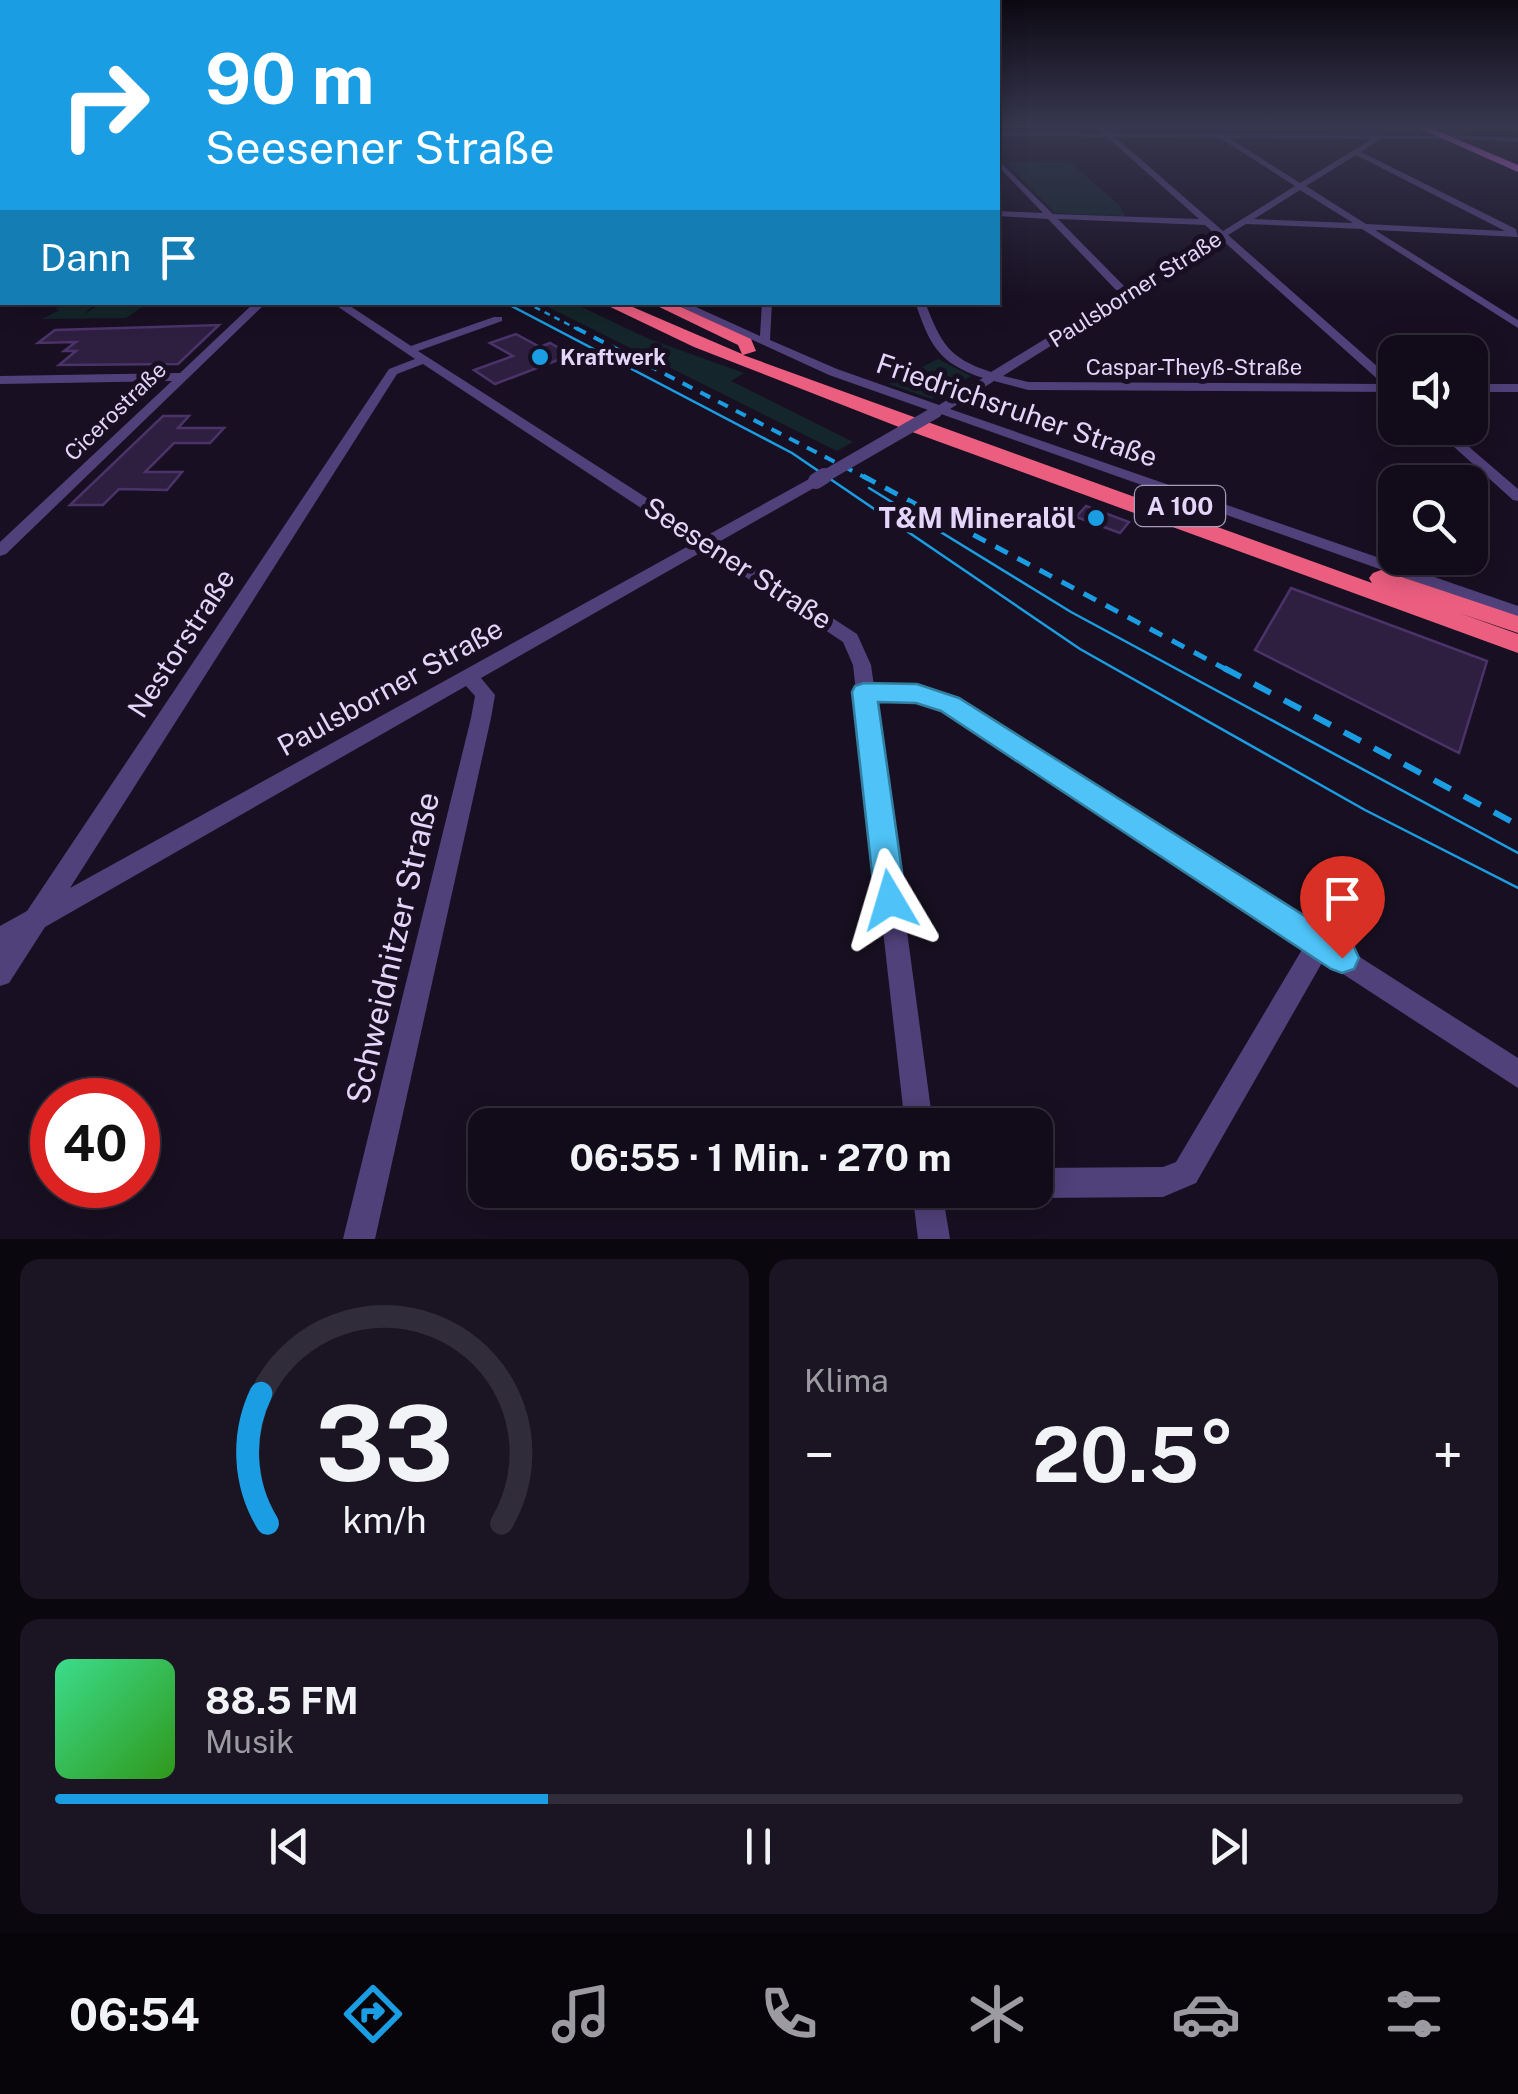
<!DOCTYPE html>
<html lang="de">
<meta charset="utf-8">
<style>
:root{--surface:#120c1a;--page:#1b1523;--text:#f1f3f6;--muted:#9c9ba2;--line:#312c39;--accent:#1a9de2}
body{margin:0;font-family:"Public Sans",sans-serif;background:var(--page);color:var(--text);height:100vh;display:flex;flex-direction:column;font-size:38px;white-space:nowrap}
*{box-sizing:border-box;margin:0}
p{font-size:32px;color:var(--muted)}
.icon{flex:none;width:55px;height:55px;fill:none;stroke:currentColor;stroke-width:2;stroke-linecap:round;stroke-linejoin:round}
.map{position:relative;height:1239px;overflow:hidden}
.drawer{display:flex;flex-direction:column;gap:20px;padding:20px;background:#0a070e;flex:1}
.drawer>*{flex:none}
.top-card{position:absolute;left:0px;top:0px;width:1000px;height:305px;box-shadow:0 5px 25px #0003,0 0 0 2px var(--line);background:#1a9de2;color:#fff;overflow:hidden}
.controls{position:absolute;left:1378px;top:335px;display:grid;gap:20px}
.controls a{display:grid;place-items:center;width:110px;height:110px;border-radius:20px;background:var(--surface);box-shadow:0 5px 25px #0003,0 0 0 2px var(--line);font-size:50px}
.speed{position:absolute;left:30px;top:1078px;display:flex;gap:20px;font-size:50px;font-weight:700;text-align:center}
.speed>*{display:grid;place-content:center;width:130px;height:130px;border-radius:50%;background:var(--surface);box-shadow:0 5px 25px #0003,0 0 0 2px var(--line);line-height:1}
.speed .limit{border:15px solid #d22;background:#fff;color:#111}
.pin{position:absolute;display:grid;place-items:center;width:85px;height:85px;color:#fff;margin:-102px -42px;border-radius:50% 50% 50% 0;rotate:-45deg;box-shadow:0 0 10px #0007}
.pin .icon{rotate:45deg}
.me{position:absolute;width:110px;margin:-55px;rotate:353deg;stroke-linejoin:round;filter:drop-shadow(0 0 8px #0008)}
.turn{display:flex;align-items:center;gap:35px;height:210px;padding:0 40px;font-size:45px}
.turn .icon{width:130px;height:130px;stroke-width:2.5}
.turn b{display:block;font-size:70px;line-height:85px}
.then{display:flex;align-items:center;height:95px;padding:0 40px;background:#0003;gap:20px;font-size:38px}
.big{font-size:75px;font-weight:700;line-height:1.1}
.drawer .tile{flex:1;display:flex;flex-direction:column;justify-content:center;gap:15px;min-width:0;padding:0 35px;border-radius:20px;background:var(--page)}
.drawer .dial{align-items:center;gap:0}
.dial svg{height:260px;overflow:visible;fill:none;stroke:var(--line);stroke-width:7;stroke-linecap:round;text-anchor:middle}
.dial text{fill:var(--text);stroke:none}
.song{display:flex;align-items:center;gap:30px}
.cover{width:120px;height:120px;border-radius:15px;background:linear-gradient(135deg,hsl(150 70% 55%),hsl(110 70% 35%))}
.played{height:10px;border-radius:5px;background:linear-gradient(90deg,var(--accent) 35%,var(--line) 35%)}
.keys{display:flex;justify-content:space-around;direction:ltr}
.heat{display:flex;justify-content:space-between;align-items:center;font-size:55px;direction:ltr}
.drawer .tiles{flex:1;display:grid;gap:20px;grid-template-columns:1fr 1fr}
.tile:last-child{grid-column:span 2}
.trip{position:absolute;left:468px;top:1108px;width:585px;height:100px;border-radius:20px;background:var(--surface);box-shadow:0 5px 25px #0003,0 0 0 2px var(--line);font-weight:700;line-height:100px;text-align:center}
.tabs{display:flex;height:160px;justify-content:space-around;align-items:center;background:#07050a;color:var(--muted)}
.tabs .icon{width:70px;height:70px}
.tabs .active{color:var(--accent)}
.tabs b{font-size:45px;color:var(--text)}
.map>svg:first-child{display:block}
</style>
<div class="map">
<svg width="1518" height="1239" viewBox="0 0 1518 1239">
<rect width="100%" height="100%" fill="#181022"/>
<path fill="#14262b" d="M1108 126H1411L1429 134 1117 133Z
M1068 161 1118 204 1125 216 1055 213 1005 162Z
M65 302 96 303 82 316 101 303H148L126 318 42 319 60 310H55Z
M540 303H573L649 339 744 373 731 381 853 442 837 451Z
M938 359 971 376 932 399 889 384Z"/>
<path fill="#2e1f40" stroke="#4b336a" stroke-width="2.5" d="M219 325 178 364 59 365 76 351H64L76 342 38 343 55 330Z
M516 334 540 347 550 343 571 355 495 384 474 370 513 356 490 343Z
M163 416H189L178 428H224L210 443H174L145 472H182L167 490 119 489 103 505H70Z
M1086 506 1129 522 1120 533 1076 517Z
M1291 588 1487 661 1459 753 1255 650Z"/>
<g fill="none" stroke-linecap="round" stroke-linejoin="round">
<path fill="#51417b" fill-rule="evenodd" d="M1096 126H1103L1111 133 1444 136 1442 139H1381L1361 152 1516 229 1518 237 1375 230 1518 320V328L1362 229 1246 224 1228 235 1395 382V392L1028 390 994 381 950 409 1518 606V618L941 414 931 415V411L829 375 670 302H685L760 336 762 302H772L770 340 837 369 939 405 983 378C938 363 930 345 915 302H925C941 343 948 358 991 372L1122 292 1116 290 1048 219 998 216V211L1043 213 998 166V160L1053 214 1199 219 1107 137 998 136V132L1103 133ZM1115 137 1220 138 1295 186 1223 231ZM1229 138 1372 139 1300 183ZM1356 155 1505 231 1366 224 1306 186ZM1300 190 1353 223 1254 219ZM1058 219 1205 225 1216 235 1129 288 1124 286ZM1221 239 1383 384 1028 382 1003 376Z
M1451 135 1518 138V142L1449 138Z
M2 242V249L0 250V243Z
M255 302H267L6 554 0 556V542L172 381 0 384V376L180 373Z
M331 302H344L411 346 494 317H502V321L418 351 706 536 811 478H821V484L717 543 857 634 871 665 874 686 917 687 957 700 1518 1058V1088L1323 961 1196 1183 1163 1197 1035 1198 1024 1194 1023 1190H1035V1168L1163 1167 1176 1162 1303 948 943 710 916 701 876 700 933 1125H905L853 665 843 642 705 550 481 678 495 695 491 718 375 1239H343L471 718 475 696 466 686 45 927 9 983 0 986V926L27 911 389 369 415 359ZM423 364 694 543 70 888 397 374Z
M1470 384H1518V392H1470Z
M1433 428H1447L1518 489V501L1513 500Z
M912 1190H942L950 1239H918Z"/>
<path fill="#dc69ee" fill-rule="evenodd" d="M1414 126H1426L1518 165V172Z
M0 231H2V237H0Z"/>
<path fill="#ec5e80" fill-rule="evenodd" d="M2 131V137L0 138V132Z
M600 302H621L742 354 738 345 649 302H670L751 339 756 351 743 355 1372 583 1369 578 1373 573 1381 570 1518 616V633L1459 613 1518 634V653L904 429 694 347Z"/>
<path stroke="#1a9de2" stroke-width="2.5" d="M504 302 792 453 1080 649 1365 810 1518 888
M869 488 1071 612 1518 853"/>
<path stroke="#1a9de2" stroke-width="2.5" stroke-dasharray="6 5" stroke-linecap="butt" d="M525 302 581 331"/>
<path stroke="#1a9de2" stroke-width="4" stroke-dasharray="11 9" stroke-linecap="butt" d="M576 328 868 479"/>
<path stroke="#1a9de2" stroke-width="5" stroke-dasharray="14 11" stroke-linecap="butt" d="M863 476 1229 671"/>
<path stroke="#1a9de2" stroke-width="6" stroke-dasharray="19 15" stroke-linecap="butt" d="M1224 668 1518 825"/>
<path stroke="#51417b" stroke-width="12" d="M820 479 936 412"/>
<path stroke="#51417b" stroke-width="16" d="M816 481 824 476"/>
</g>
<linearGradient id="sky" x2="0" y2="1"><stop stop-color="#0d0913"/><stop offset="0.42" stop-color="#37374f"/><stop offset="1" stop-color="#37374f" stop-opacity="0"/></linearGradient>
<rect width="1518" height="300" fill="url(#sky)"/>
<path fill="#4fc3f7" stroke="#337fa1" stroke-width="2.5" d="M864 683 917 684 959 698 1354 947 1359 958 1354 969 1342 973 1331 969 941 711 916 703 878 702 906 900 901 910 890 914 879 910 875 900 852 692 855 686Z"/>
<g fill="#1a9de2" stroke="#181022" stroke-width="4">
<circle cx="540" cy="357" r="10"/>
<circle cx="1096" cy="518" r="10"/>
</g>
<g text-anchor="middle" stroke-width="10" stroke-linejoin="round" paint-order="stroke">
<g font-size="22" fill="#e3d6fa" stroke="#181022">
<text transform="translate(1135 289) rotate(-32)" y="8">Paulsborner Straße</text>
<text x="1194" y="375">Caspar-Theyß-Straße</text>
<text transform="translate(115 411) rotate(-44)" y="8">Cicerostraße</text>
</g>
<g font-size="22" font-weight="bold" fill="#e3d6fa" stroke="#181022" text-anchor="start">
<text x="560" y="365">Kraftwerk</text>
</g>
<rect fill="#181022" stroke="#a69bb9" stroke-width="2.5" x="1135" y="486" width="90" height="40" rx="8"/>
<g font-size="25" font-weight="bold" fill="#e3d6fa">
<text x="1180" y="515">A 100</text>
</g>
<g font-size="28" fill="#e3d6fa" stroke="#181022">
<text transform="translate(1017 410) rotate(19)" y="10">Friedrichsruher Straße</text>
<text transform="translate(738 563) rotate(33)" y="10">Seesener Straße</text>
<text transform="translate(181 643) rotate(-57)" y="10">Nestorstraße</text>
<text transform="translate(390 687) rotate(-29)" y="10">Paulsborner Straße</text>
</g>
<g font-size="28" font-weight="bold" fill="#e3d6fa" stroke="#181022" text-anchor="end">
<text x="1076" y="528">T&amp;M Mineralöl</text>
</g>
<g font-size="32" fill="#e3d6fa" stroke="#181022">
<text transform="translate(393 948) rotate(-77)" y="11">Schweidnitzer Straße</text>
</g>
</g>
</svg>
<div class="controls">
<a><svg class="icon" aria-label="sound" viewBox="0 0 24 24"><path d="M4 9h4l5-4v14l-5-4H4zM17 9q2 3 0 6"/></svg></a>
<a><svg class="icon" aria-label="search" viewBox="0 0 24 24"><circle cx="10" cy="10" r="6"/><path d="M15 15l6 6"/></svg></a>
</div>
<div class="speed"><div class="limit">40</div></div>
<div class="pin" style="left:1342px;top:958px;background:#d93025"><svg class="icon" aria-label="arrive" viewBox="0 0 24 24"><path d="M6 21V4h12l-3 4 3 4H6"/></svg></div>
<svg class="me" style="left:890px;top:900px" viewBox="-20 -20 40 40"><path d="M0-17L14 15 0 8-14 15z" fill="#4fc3f7" stroke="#fff" stroke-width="4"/></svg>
<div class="trip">06:55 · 1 Min. · 270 m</div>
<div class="top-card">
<div class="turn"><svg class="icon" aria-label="right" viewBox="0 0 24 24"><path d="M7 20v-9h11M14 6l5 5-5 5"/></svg><div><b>90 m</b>Seesener Straße</div></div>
<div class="then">Dann<svg class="icon" aria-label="arrive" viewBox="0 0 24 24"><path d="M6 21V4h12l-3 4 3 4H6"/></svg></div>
</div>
</div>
<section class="drawer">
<div class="tiles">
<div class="tile dial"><svg viewBox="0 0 100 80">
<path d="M14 69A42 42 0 1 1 86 69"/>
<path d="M14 69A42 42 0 0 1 12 29" stroke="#1a9de2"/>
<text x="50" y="56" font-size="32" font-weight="700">33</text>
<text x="50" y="72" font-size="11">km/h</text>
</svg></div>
<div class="tile"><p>Klima</p>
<div class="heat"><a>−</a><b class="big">20.5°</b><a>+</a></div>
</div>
<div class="tile">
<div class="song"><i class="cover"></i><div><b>88.5 FM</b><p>Musik</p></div></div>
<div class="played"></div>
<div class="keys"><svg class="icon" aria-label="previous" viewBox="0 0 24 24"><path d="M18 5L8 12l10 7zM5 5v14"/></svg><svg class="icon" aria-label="pause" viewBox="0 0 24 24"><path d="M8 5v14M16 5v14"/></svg><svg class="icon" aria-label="next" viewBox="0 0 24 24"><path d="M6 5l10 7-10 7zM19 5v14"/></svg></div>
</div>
</div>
</section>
<nav class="tabs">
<b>06:54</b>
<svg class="icon active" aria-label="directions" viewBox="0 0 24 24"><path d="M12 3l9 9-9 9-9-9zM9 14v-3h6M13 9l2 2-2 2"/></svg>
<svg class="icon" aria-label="music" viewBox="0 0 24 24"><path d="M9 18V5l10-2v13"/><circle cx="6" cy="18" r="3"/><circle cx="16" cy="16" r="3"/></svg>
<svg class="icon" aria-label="phone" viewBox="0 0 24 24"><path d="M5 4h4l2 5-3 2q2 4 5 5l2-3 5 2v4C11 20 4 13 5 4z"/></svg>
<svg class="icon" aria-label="climate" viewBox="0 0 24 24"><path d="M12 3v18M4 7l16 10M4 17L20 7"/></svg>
<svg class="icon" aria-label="car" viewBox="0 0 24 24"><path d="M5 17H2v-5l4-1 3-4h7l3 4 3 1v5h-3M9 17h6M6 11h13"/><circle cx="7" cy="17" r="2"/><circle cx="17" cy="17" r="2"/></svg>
<svg class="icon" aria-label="filters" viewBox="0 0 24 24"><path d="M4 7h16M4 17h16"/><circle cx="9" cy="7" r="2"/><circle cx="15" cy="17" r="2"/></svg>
</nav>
